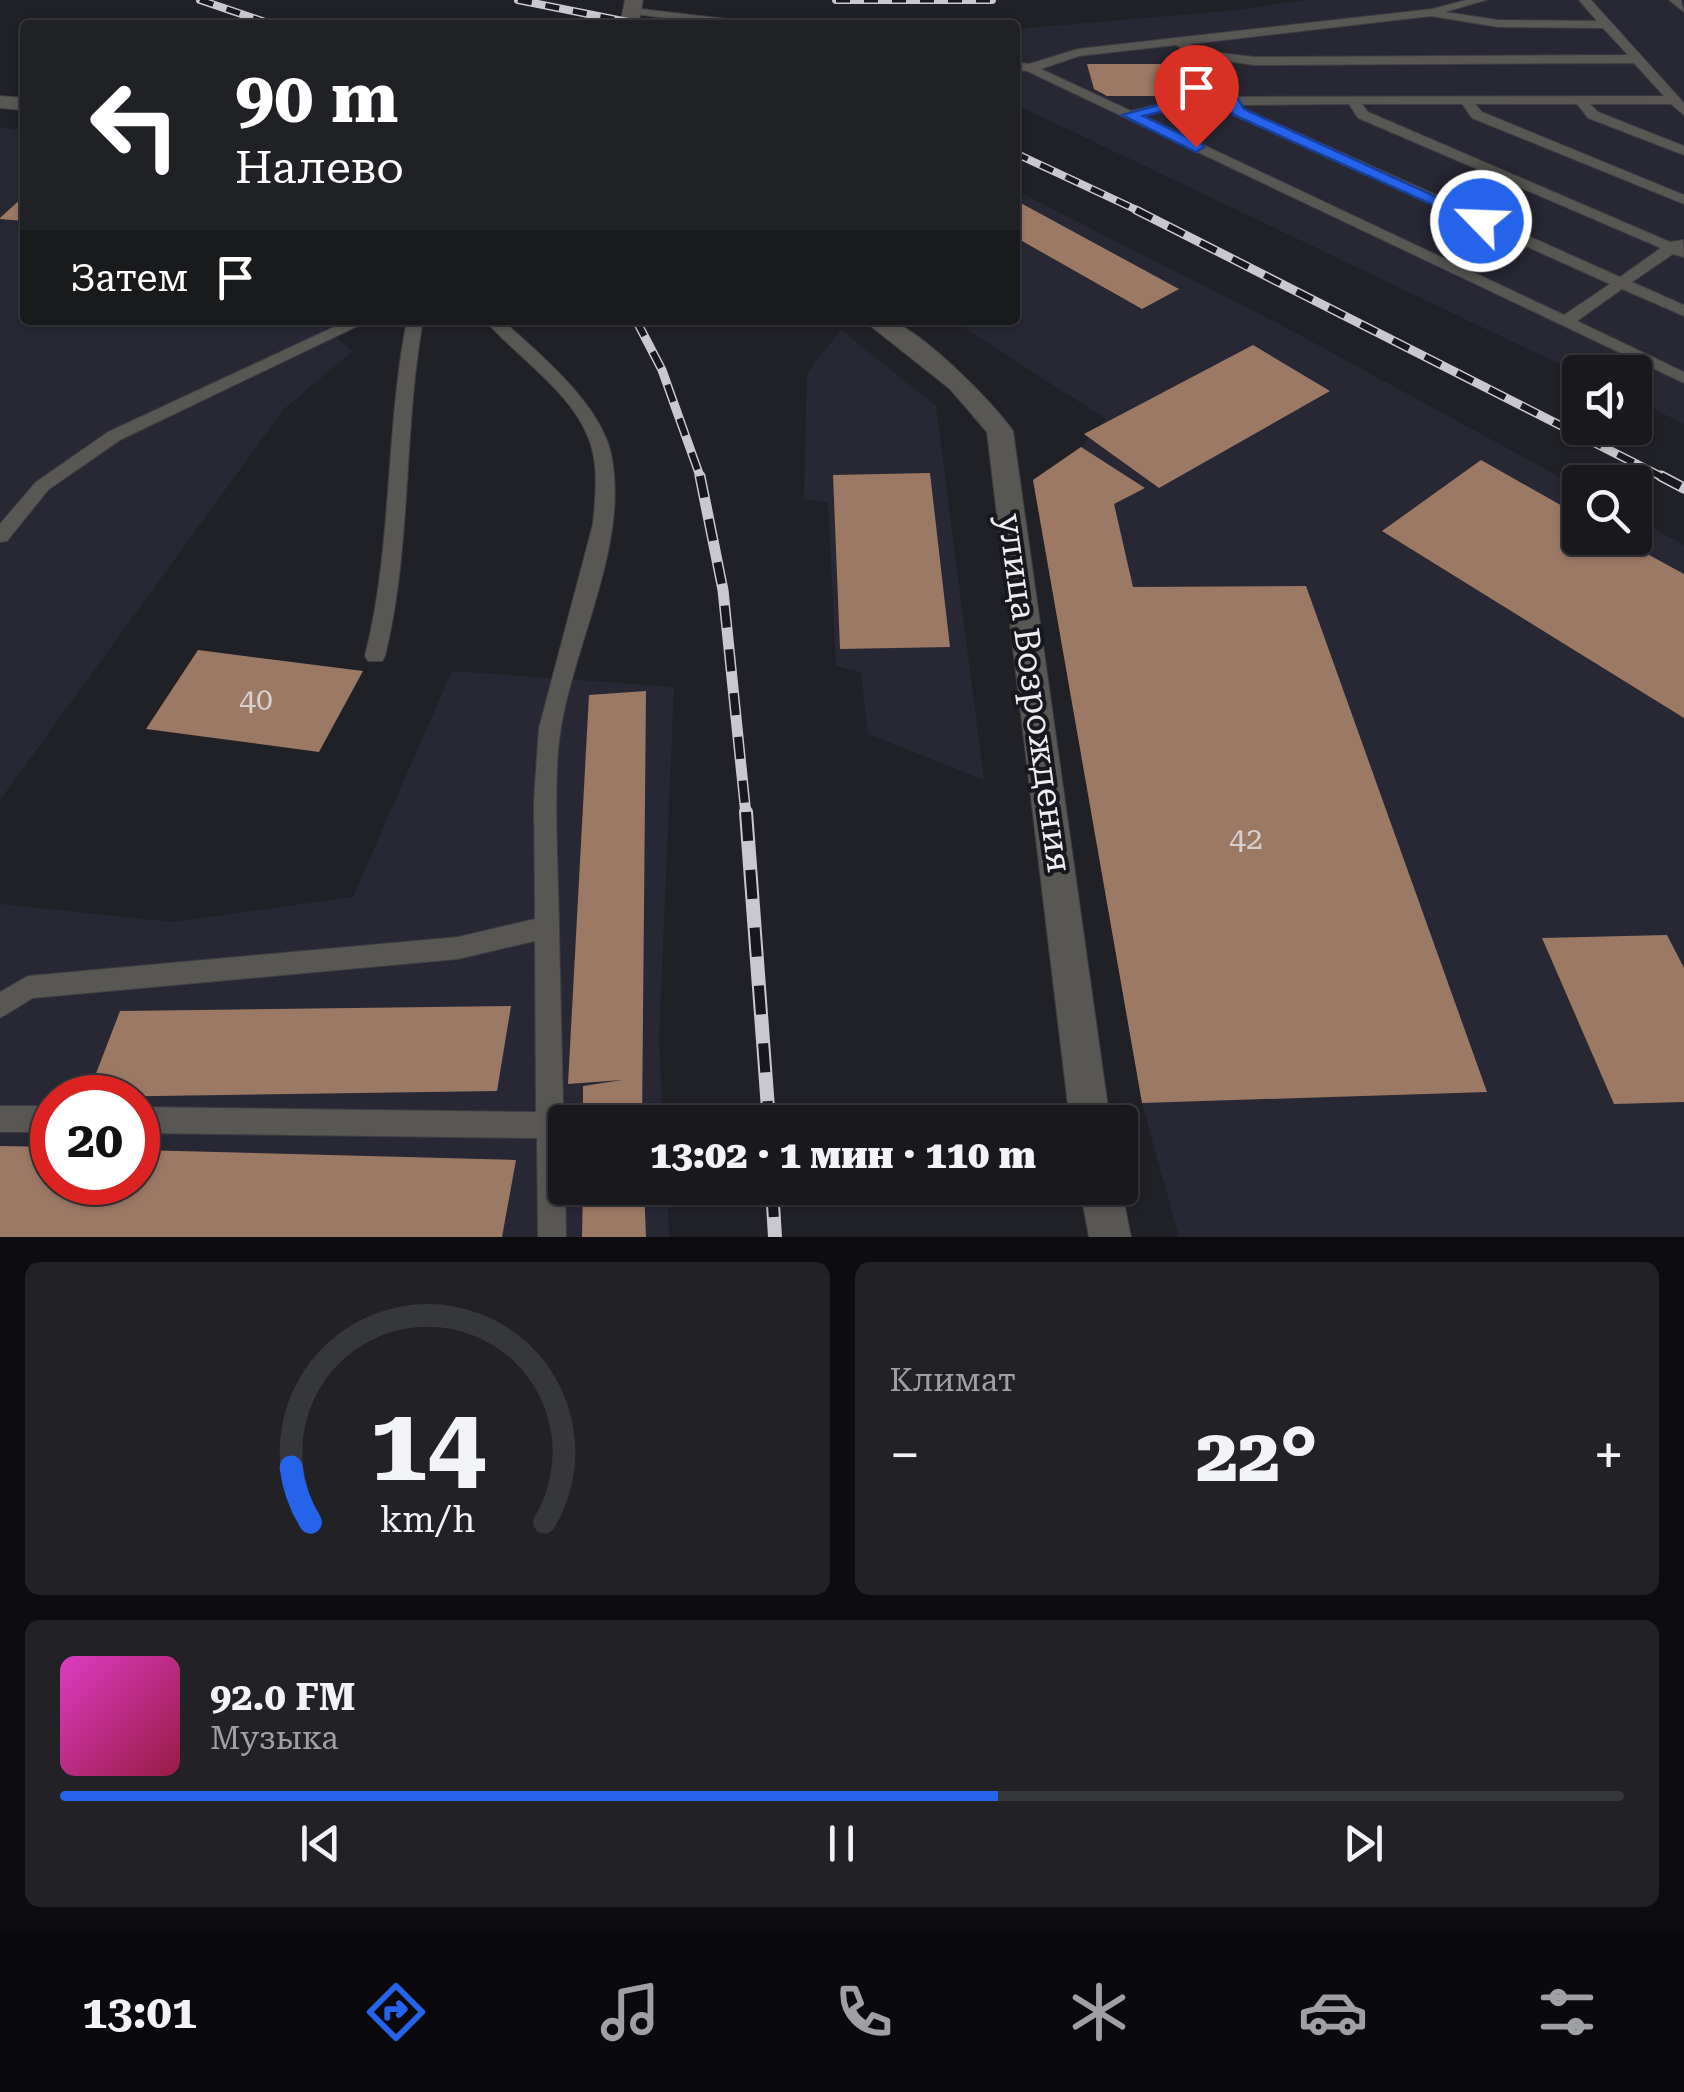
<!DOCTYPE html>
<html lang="ru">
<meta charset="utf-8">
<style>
:root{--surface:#18181d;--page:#212126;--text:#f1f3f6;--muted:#9fa0a4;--line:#36373b;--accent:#2563eb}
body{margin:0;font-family:"Roboto Serif",serif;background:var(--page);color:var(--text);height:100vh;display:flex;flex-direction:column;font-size:38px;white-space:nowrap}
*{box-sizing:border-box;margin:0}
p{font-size:32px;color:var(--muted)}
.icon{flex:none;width:55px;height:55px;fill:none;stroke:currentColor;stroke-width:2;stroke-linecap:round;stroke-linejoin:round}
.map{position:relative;height:1237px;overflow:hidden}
.side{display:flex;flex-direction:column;gap:25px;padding:25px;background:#0d0d10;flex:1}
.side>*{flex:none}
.guide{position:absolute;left:20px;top:20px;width:1000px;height:305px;border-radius:10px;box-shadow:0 2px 8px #0004,0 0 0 2px var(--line);background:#202124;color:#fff;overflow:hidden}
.tools{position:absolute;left:1562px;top:355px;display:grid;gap:20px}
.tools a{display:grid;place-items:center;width:90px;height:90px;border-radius:10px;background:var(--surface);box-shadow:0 2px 8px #0004,0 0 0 2px var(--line);font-size:50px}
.speed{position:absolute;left:30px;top:1075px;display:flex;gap:20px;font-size:50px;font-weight:700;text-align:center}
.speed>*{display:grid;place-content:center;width:130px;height:130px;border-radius:50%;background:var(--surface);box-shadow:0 2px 8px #0004,0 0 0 2px var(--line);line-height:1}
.speed .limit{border:15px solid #d22;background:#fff;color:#111}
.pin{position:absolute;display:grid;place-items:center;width:85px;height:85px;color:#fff;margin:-102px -42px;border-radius:50% 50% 50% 0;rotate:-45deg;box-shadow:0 0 10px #0007}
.pin .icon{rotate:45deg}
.me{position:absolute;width:110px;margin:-55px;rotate:294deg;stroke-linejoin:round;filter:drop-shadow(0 0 8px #0008)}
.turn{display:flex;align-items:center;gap:35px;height:210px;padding:0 50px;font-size:45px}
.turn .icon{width:130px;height:130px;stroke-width:2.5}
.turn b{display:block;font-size:70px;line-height:85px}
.then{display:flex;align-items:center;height:95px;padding:0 50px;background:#0003;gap:20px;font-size:38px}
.big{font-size:75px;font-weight:800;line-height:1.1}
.side .tile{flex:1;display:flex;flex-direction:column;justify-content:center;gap:15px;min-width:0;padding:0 35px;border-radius:15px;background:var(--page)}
.side .dial{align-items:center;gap:0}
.dial svg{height:260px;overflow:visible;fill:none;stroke:var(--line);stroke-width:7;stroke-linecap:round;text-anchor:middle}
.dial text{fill:var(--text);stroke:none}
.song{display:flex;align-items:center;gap:30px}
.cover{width:120px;height:120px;border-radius:15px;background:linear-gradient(135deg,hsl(310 70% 55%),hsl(340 70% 35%))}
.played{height:10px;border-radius:5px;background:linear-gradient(90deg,var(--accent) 60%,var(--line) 60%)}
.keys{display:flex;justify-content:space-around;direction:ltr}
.heat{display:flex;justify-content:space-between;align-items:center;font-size:55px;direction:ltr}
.side .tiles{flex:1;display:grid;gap:25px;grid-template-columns:1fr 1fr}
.tile:last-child{grid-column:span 2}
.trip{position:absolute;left:548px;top:1105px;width:590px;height:100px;border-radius:10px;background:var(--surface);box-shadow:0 2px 8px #0004,0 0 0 2px var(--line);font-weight:800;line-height:100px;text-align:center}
.menu{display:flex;height:160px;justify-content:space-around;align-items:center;background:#0a0a0c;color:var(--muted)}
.menu .icon{width:70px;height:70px}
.menu .on{color:var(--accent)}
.menu b{font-size:45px;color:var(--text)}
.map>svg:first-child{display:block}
</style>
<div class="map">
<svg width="1684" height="1237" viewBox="0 0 1684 1237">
<rect width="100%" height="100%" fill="#202027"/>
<path fill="#282835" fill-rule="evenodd" d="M1305 0H1684V424L1635 400V372L1580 374 1015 104V29L1239 10Z
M0 128 25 130V320H316L353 351 283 410 0 800Z
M1015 190 1283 326 1580 488V538H1635V519L1684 545V1237H1179L1142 1103 1033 480 1081 447 1106 419 952 320H1015Z
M841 330 936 406 984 780 868 734 861 672 836 666 828 502 804 499 807 373Z
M452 671 674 687 659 1039 663 1122H565V1188H667L669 1237H0V904L172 922 353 897ZM52 1098H138V1182H52Z"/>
<path fill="#9c7965" d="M1087 64H1186L1198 96H1107L1094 89Z
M25 195V221L0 219V218Z
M1015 200 1179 289 1142 309 1015 237Z
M1253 345 1330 391 1159 488 1084 434Z
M1081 447 1145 488 1114 504 1133 587 1306 586 1487 1092 1142 1103 1033 480Z
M1481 460 1580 516V538H1618L1684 574V718L1382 531Z
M930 473 950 647 840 649 833 475Z
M198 650 363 671 319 752 146 729Z
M646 691 642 1122H583V1086L622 1080 568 1084 589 695Z
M1667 935 1684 968V1102L1614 1104 1542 938Z
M511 1006 497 1091 87 1097 120 1011Z
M0 1146 52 1147V1182H138V1150L516 1160 502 1237H0Z
M583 1188H644L646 1237H582Z"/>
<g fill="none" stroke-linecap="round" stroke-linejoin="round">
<g stroke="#3d3d43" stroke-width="2">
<path id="lane" d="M1466 0H1486L1445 12 1498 20 1597 21 1579 0H1591L1684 103V115L1671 104H1590L1598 112 1684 146V155L1588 118 1577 104H1475L1482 112 1684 195V204L1472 118 1462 104H1362L1368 112 1670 242 1683 240 1684 257 1673 254 1632 282 1684 305V316L1622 289 1577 321 1684 372V383L1027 71 1015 70V62L1029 64 1078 49 1432 9ZM1431 16 1498 27 1603 28 1628 55 1254 57 1205 51 1190 44ZM1176 45 1198 57 1254 65 1634 63 1664 96 1191 97 1131 111 1041 69 1079 56ZM1349 104 1358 118 1661 248 1620 277 1244 109 1241 105ZM1191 105H1228L1234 115 1610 284 1564 315 1142 116Z
M1669 0H1681L1684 12Z
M632 8 744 21 750 25H716L628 13 626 11Z
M349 320H370L120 440 48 490 7 541 0 542V524L36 482 108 432Z
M407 320H423C403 432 412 545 385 656L382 661H368L365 656C393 546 385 431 407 320Z
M485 320H502C539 353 601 405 611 454 631 550 566 655 558 751 554 809 558 868 559 926 561 1030 564 1133 566 1237H538L537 1138 138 1133V1107L536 1112 535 941 458 959 33 998 0 1018V992L28 976 458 937 535 919 534 799 539 728 593 524C595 501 598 476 593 453 581 397 520 361 485 320Z
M0 1106H52V1132H0Z"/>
</g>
<g stroke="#3d3d43" stroke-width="2">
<path id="street" d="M625 0H643L638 25H620Z
M0 96 25 98V110L0 108Z
M863 320C871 320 880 319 887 320 918 326 995 404 1013 431L1110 1122H1070L987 432 950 389Z
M1120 1183 1131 1237H1089L1080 1188H1120Z"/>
</g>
<use href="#lane" fill="#585753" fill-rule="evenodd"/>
<use href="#street" fill="#585753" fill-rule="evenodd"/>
<g stroke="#c8c8ce" stroke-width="8">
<path id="rail-far3" d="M200 0 274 25
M518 0 643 25
M836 0H992
M1015 153 1141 212"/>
</g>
<g stroke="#c8c8ce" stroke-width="9">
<path id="rail-far2" d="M1136 210 1666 479
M636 320 662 370 701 479"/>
</g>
<g stroke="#c8c8ce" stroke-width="11">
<path id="rail-far1" d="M700 476 723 590 746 815
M1661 476 1684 488"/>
</g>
<g stroke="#c8c8ce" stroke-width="14">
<path id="rail" d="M746 812 769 1122
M772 1188 775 1237"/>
</g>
<use href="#rail-far3" stroke="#17171e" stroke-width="5" stroke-dasharray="14" stroke-linecap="butt"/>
<use href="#rail-far2" stroke="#17171e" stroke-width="6" stroke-dasharray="18" stroke-linecap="butt"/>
<use href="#rail-far1" stroke="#17171e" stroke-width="8" stroke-dasharray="22" stroke-linecap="butt"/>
<use href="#rail" stroke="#17171e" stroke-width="10" stroke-dasharray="29" stroke-linecap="butt"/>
</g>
<path fill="#2563eb" stroke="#184099" stroke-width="2.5" d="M1191 96 1237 97 1244 109 1489 221 1475 224 1234 115 1227 105H1191L1143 116 1202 144 1204 147 1196 152 1122 115Z"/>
<g text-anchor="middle" stroke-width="8" stroke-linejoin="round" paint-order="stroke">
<g font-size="30" fill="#d8cfce">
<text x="256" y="710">40</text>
<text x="1246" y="849">42</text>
</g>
<g font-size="35" fill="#ececf1" stroke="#17171e">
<text transform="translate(1035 693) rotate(82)" y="12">улица Возрождения</text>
</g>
</g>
</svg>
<div class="tools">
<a><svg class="icon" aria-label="sound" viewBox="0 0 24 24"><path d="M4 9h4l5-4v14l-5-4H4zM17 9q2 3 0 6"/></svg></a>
<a><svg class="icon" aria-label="search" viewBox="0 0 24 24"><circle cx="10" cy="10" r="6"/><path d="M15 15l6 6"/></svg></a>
</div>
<div class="speed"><div class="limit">20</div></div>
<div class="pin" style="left:1196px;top:147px;background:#d93025"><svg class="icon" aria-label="arrive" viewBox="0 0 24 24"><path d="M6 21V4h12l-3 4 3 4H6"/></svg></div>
<svg class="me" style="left:1481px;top:221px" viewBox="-20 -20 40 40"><circle r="17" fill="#2563eb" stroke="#fff" stroke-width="3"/><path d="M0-11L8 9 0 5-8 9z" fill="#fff"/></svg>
<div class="trip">13:02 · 1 мин · 110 m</div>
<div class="guide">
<div class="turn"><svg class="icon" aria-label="left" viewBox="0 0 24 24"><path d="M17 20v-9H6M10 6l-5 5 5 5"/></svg><div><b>90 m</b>Налево</div></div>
<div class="then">Затем<svg class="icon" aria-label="arrive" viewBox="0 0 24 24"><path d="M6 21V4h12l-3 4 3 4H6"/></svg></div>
</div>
</div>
<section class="side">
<div class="tiles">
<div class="tile dial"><svg viewBox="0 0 100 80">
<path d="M14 69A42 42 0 1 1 86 69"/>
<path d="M14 69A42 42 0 0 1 8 52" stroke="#2563eb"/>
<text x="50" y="56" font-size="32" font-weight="700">14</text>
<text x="50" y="72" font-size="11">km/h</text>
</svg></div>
<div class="tile"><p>Климат</p>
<div class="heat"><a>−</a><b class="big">22°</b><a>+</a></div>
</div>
<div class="tile">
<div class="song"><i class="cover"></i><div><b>92.0 FM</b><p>Музыка</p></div></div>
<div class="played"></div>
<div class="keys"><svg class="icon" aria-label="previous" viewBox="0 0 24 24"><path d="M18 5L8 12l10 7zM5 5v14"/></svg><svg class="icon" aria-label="pause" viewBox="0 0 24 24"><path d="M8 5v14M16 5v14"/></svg><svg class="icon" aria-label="next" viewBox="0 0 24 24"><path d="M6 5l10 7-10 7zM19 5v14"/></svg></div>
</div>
</div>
</section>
<nav class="menu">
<b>13:01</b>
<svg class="icon on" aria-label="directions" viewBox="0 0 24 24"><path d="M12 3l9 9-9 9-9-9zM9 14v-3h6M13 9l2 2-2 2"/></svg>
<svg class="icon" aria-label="music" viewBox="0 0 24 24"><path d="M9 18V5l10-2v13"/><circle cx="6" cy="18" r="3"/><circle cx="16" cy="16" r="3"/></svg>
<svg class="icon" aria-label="phone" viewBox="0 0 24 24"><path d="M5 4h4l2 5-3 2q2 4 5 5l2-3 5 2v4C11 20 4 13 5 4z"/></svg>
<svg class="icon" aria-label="climate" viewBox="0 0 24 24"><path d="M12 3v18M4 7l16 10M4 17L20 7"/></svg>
<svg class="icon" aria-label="car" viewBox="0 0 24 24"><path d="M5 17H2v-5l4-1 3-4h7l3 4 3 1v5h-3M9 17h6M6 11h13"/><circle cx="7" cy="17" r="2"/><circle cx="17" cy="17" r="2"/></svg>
<svg class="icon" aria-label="filters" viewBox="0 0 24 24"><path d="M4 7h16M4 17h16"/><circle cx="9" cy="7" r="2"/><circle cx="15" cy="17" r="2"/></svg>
</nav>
